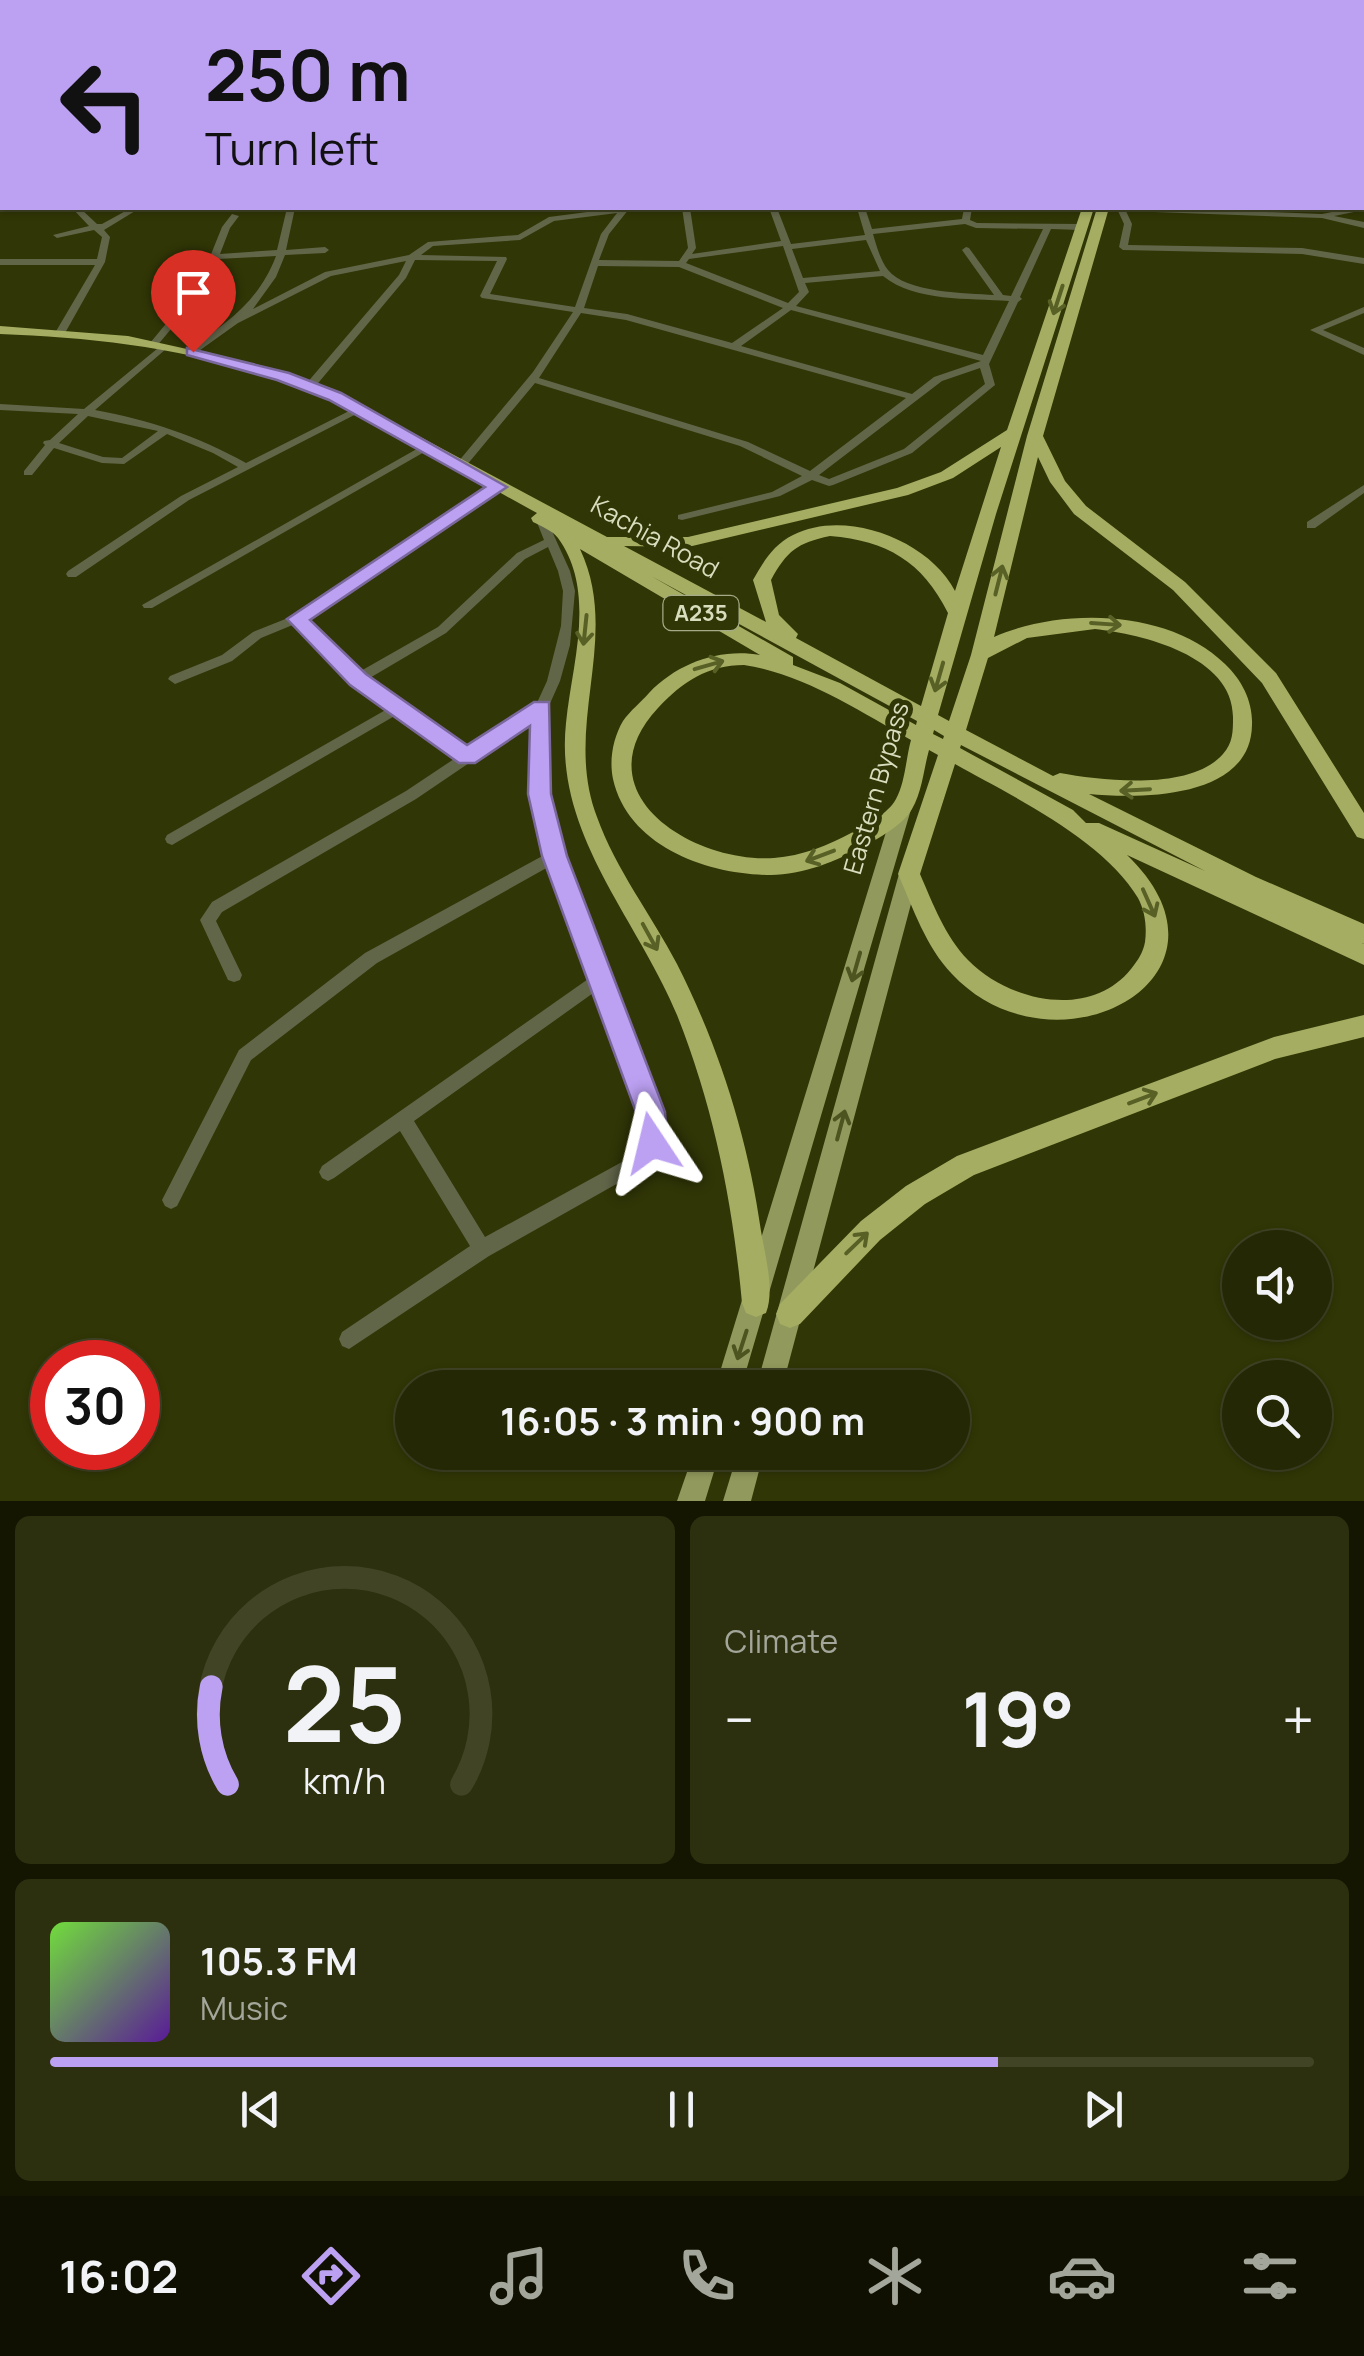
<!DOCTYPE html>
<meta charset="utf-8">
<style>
:root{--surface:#252804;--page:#2d300e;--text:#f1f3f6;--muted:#a3a69a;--line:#424426;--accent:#bca0f2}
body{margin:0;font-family:Manrope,sans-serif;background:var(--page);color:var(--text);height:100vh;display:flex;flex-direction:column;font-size:38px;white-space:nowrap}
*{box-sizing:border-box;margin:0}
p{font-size:32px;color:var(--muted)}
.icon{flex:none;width:55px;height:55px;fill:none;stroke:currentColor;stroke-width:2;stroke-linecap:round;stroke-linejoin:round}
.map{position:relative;height:1501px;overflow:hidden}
.panel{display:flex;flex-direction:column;gap:15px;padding:15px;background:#141602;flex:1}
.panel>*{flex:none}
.guide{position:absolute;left:0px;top:0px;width:1365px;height:210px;box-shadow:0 2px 8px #0004,0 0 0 2px var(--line);background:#bca0f2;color:#111;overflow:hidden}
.fabs{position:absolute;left:1222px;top:1230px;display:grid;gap:20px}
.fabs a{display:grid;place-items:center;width:110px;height:110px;border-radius:50%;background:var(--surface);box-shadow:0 2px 8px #0004,0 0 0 2px var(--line);font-size:50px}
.speed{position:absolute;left:30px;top:1340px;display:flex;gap:20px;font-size:50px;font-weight:700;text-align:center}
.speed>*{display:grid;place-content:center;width:130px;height:130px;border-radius:50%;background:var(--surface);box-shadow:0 2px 8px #0004,0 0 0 2px var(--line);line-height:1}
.speed .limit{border:15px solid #d22;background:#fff;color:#111}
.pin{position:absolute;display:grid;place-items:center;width:85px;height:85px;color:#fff;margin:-102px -42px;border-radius:50% 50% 50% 0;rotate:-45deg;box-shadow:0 0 10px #0007}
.pin .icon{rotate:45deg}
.me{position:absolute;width:110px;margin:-55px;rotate:350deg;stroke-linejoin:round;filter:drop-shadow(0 0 8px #0008)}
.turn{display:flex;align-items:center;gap:35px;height:210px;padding:0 40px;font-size:45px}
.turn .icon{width:130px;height:130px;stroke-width:2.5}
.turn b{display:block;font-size:70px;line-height:85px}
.big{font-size:75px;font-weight:700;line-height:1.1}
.panel .widget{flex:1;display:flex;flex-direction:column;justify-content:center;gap:15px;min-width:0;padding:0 35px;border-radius:15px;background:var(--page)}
.panel .dial{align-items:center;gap:0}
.dial svg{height:260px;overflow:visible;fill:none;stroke:var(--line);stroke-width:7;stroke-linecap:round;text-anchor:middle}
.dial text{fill:var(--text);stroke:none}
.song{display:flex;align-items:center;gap:30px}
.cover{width:120px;height:120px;border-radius:15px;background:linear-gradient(135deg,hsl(100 70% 55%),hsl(270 70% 35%))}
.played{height:10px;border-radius:5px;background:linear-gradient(90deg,var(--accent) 75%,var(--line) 75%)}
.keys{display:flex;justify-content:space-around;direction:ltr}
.heat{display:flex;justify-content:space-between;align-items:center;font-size:55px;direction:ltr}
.panel .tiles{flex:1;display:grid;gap:15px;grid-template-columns:1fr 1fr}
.widget:last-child{grid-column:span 2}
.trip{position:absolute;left:395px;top:1370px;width:575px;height:100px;border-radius:50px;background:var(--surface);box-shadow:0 2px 8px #0004,0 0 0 2px var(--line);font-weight:700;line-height:100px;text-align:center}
.tab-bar{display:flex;height:160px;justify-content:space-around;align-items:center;background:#0f1002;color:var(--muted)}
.tab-bar .icon{width:70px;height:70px}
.tab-bar .on{color:var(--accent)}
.tab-bar b{font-size:45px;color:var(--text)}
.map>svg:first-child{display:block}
</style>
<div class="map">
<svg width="1364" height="1501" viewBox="0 0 1364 1501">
<rect width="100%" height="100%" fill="#313606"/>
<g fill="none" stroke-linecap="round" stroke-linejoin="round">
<path fill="#626649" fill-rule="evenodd" d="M50 0H56L55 2H49Z
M109 0H147L144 2Z
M216 0H222L220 2H214Z
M294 0H302L304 2H297Z
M348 0H354L352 2H346Z
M488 0H505L497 2H484Z
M531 0H537V2H531Z
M642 0H648L650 2H644Z
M845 0H853L855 2H848Z
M1302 0H1319L1311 2H1298Z
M0 9H2V13H0Z
M2 47V52L0 53V48Z
M0 79H2V83L0 84Z
M0 105H2V109H0Z
M0 126H2V130H0Z
M0 144H2V150H0Z
M1362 206 1364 210 1334 216 1364 222V228L1322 218 1126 211 1132 224 1128 245 1302 248 1364 258V264L1302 254 1123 250 1119 247 1124 224 1118 211 1102 210 1098 208H1156L1322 214Z
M72 208H80L97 224H102L131 208H140L104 230 110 237 105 262 65 333 60 336 55 333 95 265H0V259H97L102 237 94 230 57 238 53 235 89 226Z
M287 208H295L286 250 325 247 329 250 325 253 285 255 276 277 253 309 325 272 409 255 428 242 518 235 549 217 618 208 629 209 609 234 599 260 679 261 688 248 682 208H690L696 248 692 254 781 241 769 208H777L791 244 865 235 857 208H865L872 229 962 219 964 208H972L970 220 977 223 1081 224 1085 227 1081 230 1051 229 1020 297 1022 299 1018 302 989 364 995 385 912 453 833 485 829 486 812 480 780 496 682 520 678 519V515L772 492 802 476 740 446 535 383 466 466H458V462L533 372 573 312 482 298 480 296 497 261 415 260 406 278 314 388 310 389 305 386 306 384 399 275 406 261 331 276 238 323 196 353H190V349C228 322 259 301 276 256L218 259 206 287 156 347H150V343L199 284 222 227 232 214 239 216 230 228 220 254 277 250ZM617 213 601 234 575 307 490 294 507 259 506 257 421 255 433 246 520 240 554 221ZM965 224 976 228 1043 229 1011 296 1003 295 969 248 966 247 962 250 994 295C966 293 906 293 888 270 880 260 876 244 873 234ZM866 240 880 271 803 278 792 249ZM783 246 799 292 788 303 686 263 689 259ZM598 266 679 267 783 308 732 343 627 314 584 308ZM883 276C915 302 969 298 1009 301L983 355 796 306 809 292 805 283ZM791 310 981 361 934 377 912 394 741 346ZM581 313 626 320 906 398 810 471 748 442 539 378ZM980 368 985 384 904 449 829 479 819 475 942 381Z
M352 208H393L389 210H356Z
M1364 307V313L1323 330 1364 348V355L1310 330Z
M163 344 168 347 166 349 95 410C149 420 198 436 246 463L357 407H365L366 409 189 500 76 577H68L66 574 68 571 181 496 238 467 213 453 167 434 124 464 102 463 54 448 32 475H24V471L45 445 43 443 44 441 50 440 78 414 0 410V404L84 409ZM88 416 158 431 122 458 103 457 59 443Z
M429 442 434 445 433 447 152 608H144L142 605Z
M498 484 504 487 502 489 305 620 359 672 438 627 517 553 544 540 536 520 538 518H546L570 571 575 591 570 645 560 681 548 708 547 794 561 857 659 1112 661 1143 643 1169 489 1256 349 1349 342 1346 339 1339 342 1332 470 1246 400 1131 334 1178 328 1181 322 1178 319 1172 322 1166 591 977 550 866 377 963 251 1060 177 1206 171 1209 165 1206 162 1200 239 1050 365 953 546 854 533 794 534 719 416 799 222 912 216 921 242 975 240 980 234 982 228 980 200 920 212 902 406 791 457 757 398 714 172 845 167 843 165 839 167 835 389 708 353 682 295 624 261 638 232 661 175 684 168 679 170 676 222 655 253 632 293 616ZM548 547 558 571 563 591 561 626 547 681 536 705 468 750 368 679 446 633 525 559ZM596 991 641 1112 643 1141 631 1157 485 1237 414 1121Z
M1364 485V493L1315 528H1307V522Z"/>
<path fill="#91995c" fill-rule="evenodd" d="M903 799 909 801 912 806 741 1388H715L894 806 897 801Z
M909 866 916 869 919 874 782 1388H756L899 874 902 869Z
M694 1452H720L705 1501H677Z
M738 1452H764L751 1501H723Z"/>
<path fill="#a4ad62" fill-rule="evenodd" d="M1082 208H1094L996 514 938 715 949 721 971 655 1027 436 1097 208H1109L1043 436 1065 481 1086 506 1185 582 1276 673 1364 813V839L1357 837 1262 683 1173 590 1074 514 1050 482 1038 457 994 637C1062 607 1169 609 1225 664 1242 680 1253 702 1252 725 1251 799 1141 799 1089 794L1256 877 1364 924V944L1358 941 1364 944V965L1127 855C1255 978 1054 1083 952 974 926 947 913 908 898 874L938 755 929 750C923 771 922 797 908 815 897 828 880 837 865 846 837 861 802 875 771 875 709 875 628 847 613 779 609 760 613 738 623 721 630 711 641 702 649 693 678 663 719 648 760 655L580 549C622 638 562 726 597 817 616 870 651 914 677 964 719 1047 748 1138 761 1231 765 1255 775 1290 766 1313L756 1317 746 1313 742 1303C733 1204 714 1108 677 1015 637 918 554 834 566 723 572 663 597 592 558 538 553 531 541 526 533 522L531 518 537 513C468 476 400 432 329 400 226 353 111 338 0 334V326L128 336 259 365 340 394 607 537H688L897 488 941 472 1007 430ZM1001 447 955 591C929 540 845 508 793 535 773 545 764 561 753 580L766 622 624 546 688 547 908 495 953 478ZM830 536C887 541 922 561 948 613L921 706 796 638 798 634 779 615 771 580C787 551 797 543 830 536ZM651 576 917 721 916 725 840 683 793 665V657ZM1095 629C1142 634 1234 656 1233 718 1233 731 1233 743 1223 754 1191 791 1103 781 1060 773L1053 776 966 730 988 658 1027 638ZM744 665C804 674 859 711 911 740 906 758 905 783 896 799 888 814 867 824 853 832 829 845 802 856 774 858 691 863 580 792 658 708 682 682 708 665 744 665ZM934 730 944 736 943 739 933 734ZM961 745 1205 871 1099 823H1086L1073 810 960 748ZM955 764C1012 796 1104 840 1138 898 1145 911 1147 927 1145 942 1143 953 1138 960 1131 969 1090 1020 1009 1002 968 960 945 936 933 904 920 874Z
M1364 1015V1037L1275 1059 974 1175 925 1204 880 1240 800 1324 790 1328 780 1324 776 1314 780 1304 861 1221 906 1186 957 1156 1274 1037Z"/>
</g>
<defs><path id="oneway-shaft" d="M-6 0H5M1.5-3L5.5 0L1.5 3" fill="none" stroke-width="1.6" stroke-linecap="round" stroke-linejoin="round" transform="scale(2.5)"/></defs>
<g stroke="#596026">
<use href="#oneway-shaft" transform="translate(1058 300) rotate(108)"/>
<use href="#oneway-shaft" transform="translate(999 580) rotate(-76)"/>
<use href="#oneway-shaft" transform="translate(1106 624) rotate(4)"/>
<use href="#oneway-shaft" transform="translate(585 630) rotate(96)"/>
<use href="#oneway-shaft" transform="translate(709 665) rotate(-16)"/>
<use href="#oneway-shaft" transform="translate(939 677) rotate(106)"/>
<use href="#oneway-shaft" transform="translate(1135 790) rotate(177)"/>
<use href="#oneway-shaft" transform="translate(820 856) rotate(159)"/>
<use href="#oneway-shaft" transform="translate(1149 903) rotate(66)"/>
<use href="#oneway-shaft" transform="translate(650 937) rotate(61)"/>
<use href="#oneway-shaft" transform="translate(1143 1098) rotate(-21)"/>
<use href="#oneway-shaft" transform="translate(857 1243) rotate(-44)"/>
</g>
<g stroke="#4e5420">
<use href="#oneway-shaft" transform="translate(856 967) rotate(106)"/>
<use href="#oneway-shaft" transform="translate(841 1125) rotate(-75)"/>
<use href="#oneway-shaft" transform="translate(742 1345) rotate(108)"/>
</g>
<path fill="#bca0f2" stroke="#7a689d" stroke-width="2.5" d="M187 348 289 373 341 393 507 487 310 620 366 674 467 745 534 702H549L551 794 567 856 665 1112 667 1143 663 1153 652 1157 642 1153 636 1112 542 856 528 794 530 726 475 763H459L350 685 287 619 485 487 329 400 277 380 187 355Z"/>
<g text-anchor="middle" stroke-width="10" stroke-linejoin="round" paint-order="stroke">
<rect fill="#313606" stroke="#a6ab87" stroke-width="2.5" x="663.5" y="596" width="75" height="34" rx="8"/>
<g font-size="22" font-weight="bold" fill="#d8ddbe">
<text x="701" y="621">A235</text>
</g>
<g font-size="25" fill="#d8ddbe" stroke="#313606">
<text transform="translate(655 537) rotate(29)" y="9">Kachia Road</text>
<text transform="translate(876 788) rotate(-74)" y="9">Eastern Bypass</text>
</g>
</g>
</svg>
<div class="fabs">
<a><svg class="icon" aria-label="sound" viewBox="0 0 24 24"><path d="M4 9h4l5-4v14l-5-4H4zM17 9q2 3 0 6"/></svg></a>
<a><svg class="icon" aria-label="search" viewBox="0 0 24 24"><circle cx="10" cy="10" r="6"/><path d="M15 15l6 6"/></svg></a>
</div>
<div class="speed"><div class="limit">30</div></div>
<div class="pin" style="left:193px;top:352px;background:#d93025"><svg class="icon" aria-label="arrive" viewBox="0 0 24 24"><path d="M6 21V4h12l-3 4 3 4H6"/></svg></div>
<svg class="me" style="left:652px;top:1143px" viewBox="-20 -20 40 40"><path d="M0-17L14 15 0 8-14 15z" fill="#bca0f2" stroke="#fff" stroke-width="4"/></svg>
<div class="trip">16:05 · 3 min · 900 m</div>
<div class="guide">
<div class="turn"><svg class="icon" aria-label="left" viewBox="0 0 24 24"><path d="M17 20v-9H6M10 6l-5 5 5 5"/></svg><div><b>250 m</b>Turn left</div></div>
</div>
</div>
<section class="panel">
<div class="tiles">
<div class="widget dial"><svg viewBox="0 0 100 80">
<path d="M14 69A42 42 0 1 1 86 69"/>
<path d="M14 69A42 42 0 0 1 9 39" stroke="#bca0f2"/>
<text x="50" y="56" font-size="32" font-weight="700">25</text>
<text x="50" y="72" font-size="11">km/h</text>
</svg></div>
<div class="widget"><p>Climate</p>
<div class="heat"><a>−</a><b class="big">19°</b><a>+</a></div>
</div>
<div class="widget">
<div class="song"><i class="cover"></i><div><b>105.3 FM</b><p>Music</p></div></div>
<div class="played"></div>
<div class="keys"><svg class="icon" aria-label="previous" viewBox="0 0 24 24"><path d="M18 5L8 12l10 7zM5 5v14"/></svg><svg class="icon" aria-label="pause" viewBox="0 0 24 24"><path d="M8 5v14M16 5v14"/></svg><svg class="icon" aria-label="next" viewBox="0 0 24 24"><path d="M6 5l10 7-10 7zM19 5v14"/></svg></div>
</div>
</div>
</section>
<nav class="tab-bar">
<b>16:02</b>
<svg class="icon on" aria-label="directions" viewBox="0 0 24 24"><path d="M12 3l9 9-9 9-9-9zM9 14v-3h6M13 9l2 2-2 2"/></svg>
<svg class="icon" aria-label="music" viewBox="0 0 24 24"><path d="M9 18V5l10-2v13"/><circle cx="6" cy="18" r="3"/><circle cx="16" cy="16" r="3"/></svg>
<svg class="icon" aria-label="phone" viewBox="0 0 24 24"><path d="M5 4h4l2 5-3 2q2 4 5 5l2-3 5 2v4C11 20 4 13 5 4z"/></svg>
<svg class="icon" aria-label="climate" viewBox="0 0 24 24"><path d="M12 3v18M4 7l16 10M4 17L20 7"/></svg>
<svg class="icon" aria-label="car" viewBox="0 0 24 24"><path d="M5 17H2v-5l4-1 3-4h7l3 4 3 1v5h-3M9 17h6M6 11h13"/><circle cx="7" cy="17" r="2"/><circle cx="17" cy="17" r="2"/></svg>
<svg class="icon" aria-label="filters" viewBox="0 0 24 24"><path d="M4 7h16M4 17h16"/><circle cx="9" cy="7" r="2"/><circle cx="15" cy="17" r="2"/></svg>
</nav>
